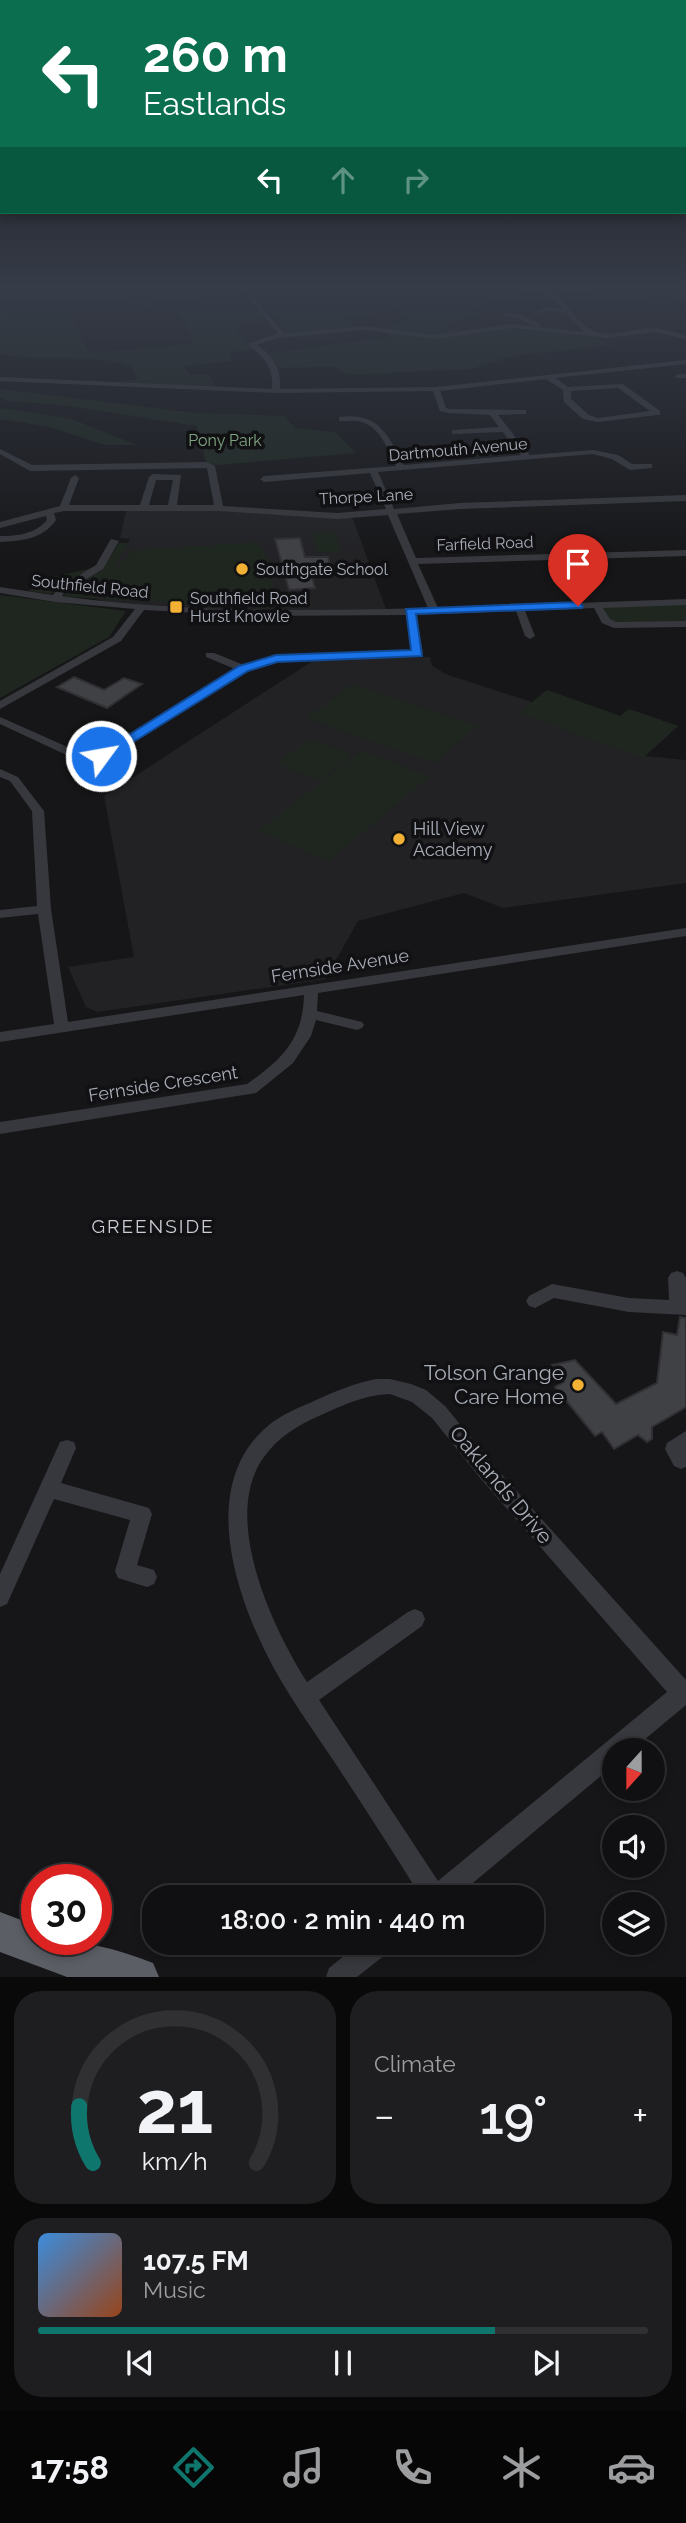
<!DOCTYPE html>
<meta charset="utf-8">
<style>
:root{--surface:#101012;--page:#1e1e20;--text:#f1f3f6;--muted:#9c9d9f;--line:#303032;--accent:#0f766e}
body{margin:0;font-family:Raleway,sans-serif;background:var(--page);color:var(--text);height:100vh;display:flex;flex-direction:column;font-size:26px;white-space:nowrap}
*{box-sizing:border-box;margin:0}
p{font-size:23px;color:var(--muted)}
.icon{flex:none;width:38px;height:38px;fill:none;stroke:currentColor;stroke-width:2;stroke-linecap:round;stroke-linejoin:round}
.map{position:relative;height:1977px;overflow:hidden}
.details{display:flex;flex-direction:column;gap:14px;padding:14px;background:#09090a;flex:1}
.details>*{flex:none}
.guide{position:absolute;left:0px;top:0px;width:686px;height:214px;box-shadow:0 4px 10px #0003,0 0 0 2px var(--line);background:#0b6e4f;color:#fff;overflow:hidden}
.needle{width:46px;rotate:201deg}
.buttons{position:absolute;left:602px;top:1738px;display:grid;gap:14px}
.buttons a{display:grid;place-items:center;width:63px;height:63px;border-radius:50%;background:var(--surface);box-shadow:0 4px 10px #0003,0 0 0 2px var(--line);font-size:35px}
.speed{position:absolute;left:21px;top:1864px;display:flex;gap:14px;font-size:35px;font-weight:700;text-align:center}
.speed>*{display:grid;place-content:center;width:91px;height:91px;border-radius:50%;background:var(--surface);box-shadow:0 4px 10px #0003,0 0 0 2px var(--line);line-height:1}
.speed .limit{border:10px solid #d22;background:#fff;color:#111}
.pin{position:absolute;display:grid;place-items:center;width:60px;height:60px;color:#fff;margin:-72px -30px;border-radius:50% 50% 50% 0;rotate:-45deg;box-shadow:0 0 7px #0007}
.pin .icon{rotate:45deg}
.me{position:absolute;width:77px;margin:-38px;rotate:58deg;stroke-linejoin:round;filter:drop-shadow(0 0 5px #0008)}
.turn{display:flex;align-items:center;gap:24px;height:147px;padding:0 28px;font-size:32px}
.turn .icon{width:91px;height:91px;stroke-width:2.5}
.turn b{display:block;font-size:49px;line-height:60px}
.lanes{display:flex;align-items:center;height:66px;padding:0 28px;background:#0003;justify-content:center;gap:35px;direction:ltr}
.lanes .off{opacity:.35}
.big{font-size:52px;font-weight:600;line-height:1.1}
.details .widget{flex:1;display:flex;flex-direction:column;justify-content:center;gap:10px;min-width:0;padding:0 24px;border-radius:28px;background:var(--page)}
.details .dial{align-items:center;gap:0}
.dial svg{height:182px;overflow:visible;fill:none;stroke:var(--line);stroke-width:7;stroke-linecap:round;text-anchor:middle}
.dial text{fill:var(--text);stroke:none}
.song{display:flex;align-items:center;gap:21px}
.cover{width:84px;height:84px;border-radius:10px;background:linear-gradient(135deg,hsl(210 70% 55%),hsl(20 70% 35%))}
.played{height:7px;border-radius:4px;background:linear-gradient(90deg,var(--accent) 75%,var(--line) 75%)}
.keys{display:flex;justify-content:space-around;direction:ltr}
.heat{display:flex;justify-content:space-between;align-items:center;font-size:38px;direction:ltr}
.details .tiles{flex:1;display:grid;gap:14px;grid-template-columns:1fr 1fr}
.widget:last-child{grid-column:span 2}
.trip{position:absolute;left:142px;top:1885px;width:402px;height:70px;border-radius:28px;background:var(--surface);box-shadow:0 4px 10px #0003,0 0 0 2px var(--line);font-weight:600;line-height:70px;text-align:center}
.tab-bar{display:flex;height:112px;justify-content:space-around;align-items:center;background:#060607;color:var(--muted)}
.tab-bar .icon{width:49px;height:49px}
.tab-bar .on{color:var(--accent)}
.tab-bar b{font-size:32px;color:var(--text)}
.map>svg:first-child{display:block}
</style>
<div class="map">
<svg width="686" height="1977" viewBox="0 0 686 1977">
<rect width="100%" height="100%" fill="#161618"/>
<path fill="#222225" d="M549 287H686V300L661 305Z
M127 507 351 514 387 612 140 609 95 599 130 539 120 538Z
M430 657 432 666 448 675 532 702 547 690 620 716 629 709 678 726 645 756 686 760V883L503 908 464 893 358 921 336 960 320 963 326 979 97 1012 86 1007 68 967 134 957 104 796 314 660Z"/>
<path fill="#1e261f" d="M110 287H141L152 306C133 306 121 305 110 287Z
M249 287H536L541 291H513L523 300C504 306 484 300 466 310L479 315 441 324 457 331 434 336 379 328 412 321 397 310 342 316 353 328 288 334Z
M244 299 267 320 237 323 240 329 235 331 256 349 229 352 232 361 184 366 190 375H209L216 389 116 382 138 379 131 366C88 352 44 363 0 354V311L20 315 18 318 70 314 89 353 194 344 177 306Z
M499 328 595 337 612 345 512 356 471 369 347 375 336 367 280 368 269 353 391 337 383 331 435 338Z
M0 389 195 413 284 416 295 428 335 432 356 453 217 465 206 463 197 426 62 405 8 401 0 398Z
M0 408 69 418 137 445H105L50 427 0 419Z
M334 531 342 551 318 553 311 533Z
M261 542 260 547C272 557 276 591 273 608L105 599 102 596 103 587 95 599 64 596 66 590 102 569 119 543H128L112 572 134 550Z
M96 567 51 594 28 591 49 578Z
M0 595 126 611 109 637 0 698Z
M686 603V624L614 625 597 605Z
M352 684 477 726 434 763 307 718Z
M547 690 620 716 629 709 678 726 643 758 519 713Z
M309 739 352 755 321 780 277 764Z
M361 751 430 776 329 861 258 831Z"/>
<path fill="#404145" stroke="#303034" stroke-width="2" d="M300 538 305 557H328L331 568 310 570 315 588 289 590 275 539Z
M74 677 104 690 124 678 142 684 107 708 57 687Z
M680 1317 686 1318V1407L652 1427V1439L647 1442 638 1435 614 1449 602 1432 595 1436 555 1387 564 1382 552 1365 575 1360 616 1404 657 1383 663 1332 677 1335Z"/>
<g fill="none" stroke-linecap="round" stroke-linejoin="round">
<path fill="#37383d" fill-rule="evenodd" d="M239 287H245L285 334 364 326 435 335 511 324 538 327 517 318 504 316 506 313 520 315 541 324 539 327 584 332 566 313 547 311 534 314V312L546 307 563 309 541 287H548C565 298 572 319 590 329 608 340 629 329 649 328 661 328 674 332 686 335V339L654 332 608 338 511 328 435 339 364 330 277 338 257 345C274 356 281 368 280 389L436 387 686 360V364L555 378 568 387 623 384 660 411V415H657L598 422 583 419 564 402 563 390 546 379 440 391 446 408 449 409 526 410V414H523L498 415 530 455 593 450 618 455 632 464H652V468L630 470 612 459 593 454 378 472 394 509 460 503 686 495V501L460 509 397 514 416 558 686 550V556L418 564 438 608 686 599V605L603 608 610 619 616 622 686 621V627L614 628 602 623 594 608 525 611 535 636 530 639 525 636 516 611 416 615 423 653 422 655 277 662 247 671 101 759H75L0 724V717L81 753H98L235 669 206 657V653H214L244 665 276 656 412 650 406 615 256 616 144 610 121 641 0 709V701L113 637 135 609 55 602 0 593V587L53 595 58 588 96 565 111 539 119 541 103 569 65 592 62 596C183 613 307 611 428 608L388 515 337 519 219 511H64L54 513 56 520C43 539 22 541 0 542V536C18 536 35 534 47 520L46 516 0 528V522L60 506 71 478 75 475 79 478 69 505H140L149 477 153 474 181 475 177 505H214L207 468 30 471 0 454V449L32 465 207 462 215 466 223 506 337 513 386 509 370 473 264 482 260 479 264 476 396 466C388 450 381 428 362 422 355 420 347 421 339 421V417C380 412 387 435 404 465L521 455 503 432 452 434V430H455L499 427 490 415 448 413 440 411 433 391 276 393 0 381V377L272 389C274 366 264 358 248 344L278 333ZM618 388 650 411 598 418 589 415 571 399V391ZM156 480H173L168 505H149Z
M679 374H686V378H676L675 376Z
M0 769 18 777 44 811 51 909 68 1022 686 928V936L318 993 317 1011 362 1022 364 1025 362 1028 357 1030 316 1020 311 1036 293 1063 256 1093 0 1134V1122L247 1084C281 1060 303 1040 304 995L0 1042V1032L54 1024 38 914 0 918V910L37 906 32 811 10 781 0 777Z
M677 1271 683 1273 686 1278V1315L629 1312 554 1298 535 1308 529 1306 526 1301 529 1296 552 1284 629 1298 669 1300 668 1278 671 1273Z
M376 1379H390L411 1384 426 1390 445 1406 495 1467 686 1680V1705L632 1750H614V1765L456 1897H421C395 1855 368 1813 341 1772 315 1732 286 1694 265 1651 232 1584 201 1481 269 1425 282 1414 301 1407 316 1400 336 1391 355 1383 376 1379ZM390 1394 412 1402 432 1418 481 1479 667 1692 438 1881 319 1700 422 1626 425 1619 422 1612 415 1609 408 1612 307 1682C273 1629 220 1517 264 1457 277 1438 298 1425 319 1416 343 1405 364 1395 390 1394Z
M686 1431V1467L681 1469 674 1466 665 1449 667 1443Z
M67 1440 74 1442 76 1448 61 1483 149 1508 152 1514 137 1565 154 1570 157 1577 154 1584 147 1587 118 1578 115 1571 130 1520 54 1499 7 1604 0 1607V1574L60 1442Z
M361 1942H393L390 1951 357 1977H326L329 1968Z"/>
<path fill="#5b5e65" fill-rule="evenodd" d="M0 1912 37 1926V1939C76 1939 116 1948 153 1963L159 1977H67L0 1952Z"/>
</g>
<linearGradient id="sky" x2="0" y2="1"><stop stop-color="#0c0c0d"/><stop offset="0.51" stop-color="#363c48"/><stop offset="1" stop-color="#363c48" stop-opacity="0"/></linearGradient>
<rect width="686" height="563" fill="url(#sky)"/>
<path fill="#1a73e8" stroke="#114b97" stroke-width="2" d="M578 602 583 606 582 608 416 614 422 656 277 662 248 671 106 759 95 756 239 666 276 655 411 650 406 609Z"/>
<g fill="#f2b134" stroke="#111113" stroke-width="2.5">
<circle cx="242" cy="569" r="7"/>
<rect x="169" y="600" width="14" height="14" rx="3.5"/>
<circle cx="399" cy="839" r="7"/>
<circle cx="578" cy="1385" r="7"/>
</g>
<g text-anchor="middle" stroke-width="7" stroke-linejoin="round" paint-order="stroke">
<g font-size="16" fill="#7fa381" stroke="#111113">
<text x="225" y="446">Pony Park</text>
</g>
<g font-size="16" fill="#a8adb8" stroke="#111113">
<text transform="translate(458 449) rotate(-5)" y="6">Dartmouth Avenue</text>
<text transform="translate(366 496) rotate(-3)" y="6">Thorpe Lane</text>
<text transform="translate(485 543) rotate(-2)" y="6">Farfield Road</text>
<text transform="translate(90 586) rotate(6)" y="6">Southfield Road</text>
</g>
<g font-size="16" fill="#a8adb8" stroke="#111113" text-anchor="start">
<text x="256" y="575">Southgate School</text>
<text x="190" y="604">Southfield Road<tspan x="190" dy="18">Hurst Knowle</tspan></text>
</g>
<g font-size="18" fill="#a8adb8" stroke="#111113" text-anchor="start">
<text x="413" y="835">Hill View<tspan x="413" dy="21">Academy</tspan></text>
</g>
<g font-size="18" fill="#a8adb8" stroke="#111113">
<text transform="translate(340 966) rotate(-9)" y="6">Fernside Avenue</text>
<text transform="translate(163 1084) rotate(-9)" y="6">Fernside Crescent</text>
</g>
<g font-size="19" letter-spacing="2" fill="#c9ccd4" stroke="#111113">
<text x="153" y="1233">GREENSIDE</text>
</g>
<g font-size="21" fill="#a8adb8" stroke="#111113" text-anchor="end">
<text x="564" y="1380">Tolson Grange<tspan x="564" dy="24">Care Home</tspan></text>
</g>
<g font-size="21" fill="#a8adb8" stroke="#111113">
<text transform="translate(501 1485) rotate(50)" y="7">Oaklands Drive</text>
</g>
</g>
</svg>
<div class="buttons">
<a><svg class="needle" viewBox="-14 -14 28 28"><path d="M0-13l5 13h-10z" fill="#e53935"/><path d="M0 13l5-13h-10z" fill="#9c9d9f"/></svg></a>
<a><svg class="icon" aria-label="sound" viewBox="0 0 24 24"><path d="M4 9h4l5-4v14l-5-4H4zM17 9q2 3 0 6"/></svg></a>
<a><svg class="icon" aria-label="layers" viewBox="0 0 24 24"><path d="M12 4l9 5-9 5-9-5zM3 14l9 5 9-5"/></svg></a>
</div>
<div class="speed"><div class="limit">30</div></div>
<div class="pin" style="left:578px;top:606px;background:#d93025"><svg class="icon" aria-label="arrive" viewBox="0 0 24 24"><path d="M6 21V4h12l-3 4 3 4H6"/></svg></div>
<svg class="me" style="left:101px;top:756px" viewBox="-20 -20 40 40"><circle r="17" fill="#1a73e8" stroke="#fff" stroke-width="3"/><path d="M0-11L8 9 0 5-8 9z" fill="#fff"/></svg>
<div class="trip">18:00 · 2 min · 440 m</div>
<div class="guide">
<div class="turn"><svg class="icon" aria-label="left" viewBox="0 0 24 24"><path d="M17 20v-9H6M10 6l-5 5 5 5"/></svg><div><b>260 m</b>Eastlands</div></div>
<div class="lanes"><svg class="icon" aria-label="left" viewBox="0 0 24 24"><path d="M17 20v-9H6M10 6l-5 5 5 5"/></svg><svg class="icon off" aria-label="ahead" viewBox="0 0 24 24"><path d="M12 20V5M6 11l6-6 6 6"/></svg><svg class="icon off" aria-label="right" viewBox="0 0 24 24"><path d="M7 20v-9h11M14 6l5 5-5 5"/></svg></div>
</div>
</div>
<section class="details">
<div class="tiles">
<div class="widget dial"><svg viewBox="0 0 100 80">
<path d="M14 69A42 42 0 1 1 86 69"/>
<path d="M14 69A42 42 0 0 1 8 44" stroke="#0f766e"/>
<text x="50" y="56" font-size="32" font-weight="700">21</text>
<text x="50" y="72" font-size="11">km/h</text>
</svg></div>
<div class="widget"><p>Climate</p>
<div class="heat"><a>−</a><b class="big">19°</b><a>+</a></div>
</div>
<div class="widget">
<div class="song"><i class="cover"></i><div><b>107.5 FM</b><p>Music</p></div></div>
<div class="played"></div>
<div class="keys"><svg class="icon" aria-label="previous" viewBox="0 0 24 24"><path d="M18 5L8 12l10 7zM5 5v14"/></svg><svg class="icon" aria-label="pause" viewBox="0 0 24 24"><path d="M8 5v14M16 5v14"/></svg><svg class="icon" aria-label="next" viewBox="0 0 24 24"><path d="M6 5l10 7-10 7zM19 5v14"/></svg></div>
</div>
</div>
</section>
<nav class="tab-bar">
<b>17:58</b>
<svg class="icon on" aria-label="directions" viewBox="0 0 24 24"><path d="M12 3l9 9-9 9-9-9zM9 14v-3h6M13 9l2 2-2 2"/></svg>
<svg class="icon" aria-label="music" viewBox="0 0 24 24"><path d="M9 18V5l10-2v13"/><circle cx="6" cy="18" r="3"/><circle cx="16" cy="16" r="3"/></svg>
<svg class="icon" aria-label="phone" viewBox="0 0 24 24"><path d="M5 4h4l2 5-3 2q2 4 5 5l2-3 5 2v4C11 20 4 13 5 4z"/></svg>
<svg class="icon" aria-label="climate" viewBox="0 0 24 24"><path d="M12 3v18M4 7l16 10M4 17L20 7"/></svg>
<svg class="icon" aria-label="car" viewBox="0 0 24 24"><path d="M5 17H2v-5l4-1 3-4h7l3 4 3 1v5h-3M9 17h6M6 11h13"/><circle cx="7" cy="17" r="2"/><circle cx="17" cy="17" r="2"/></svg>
</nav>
